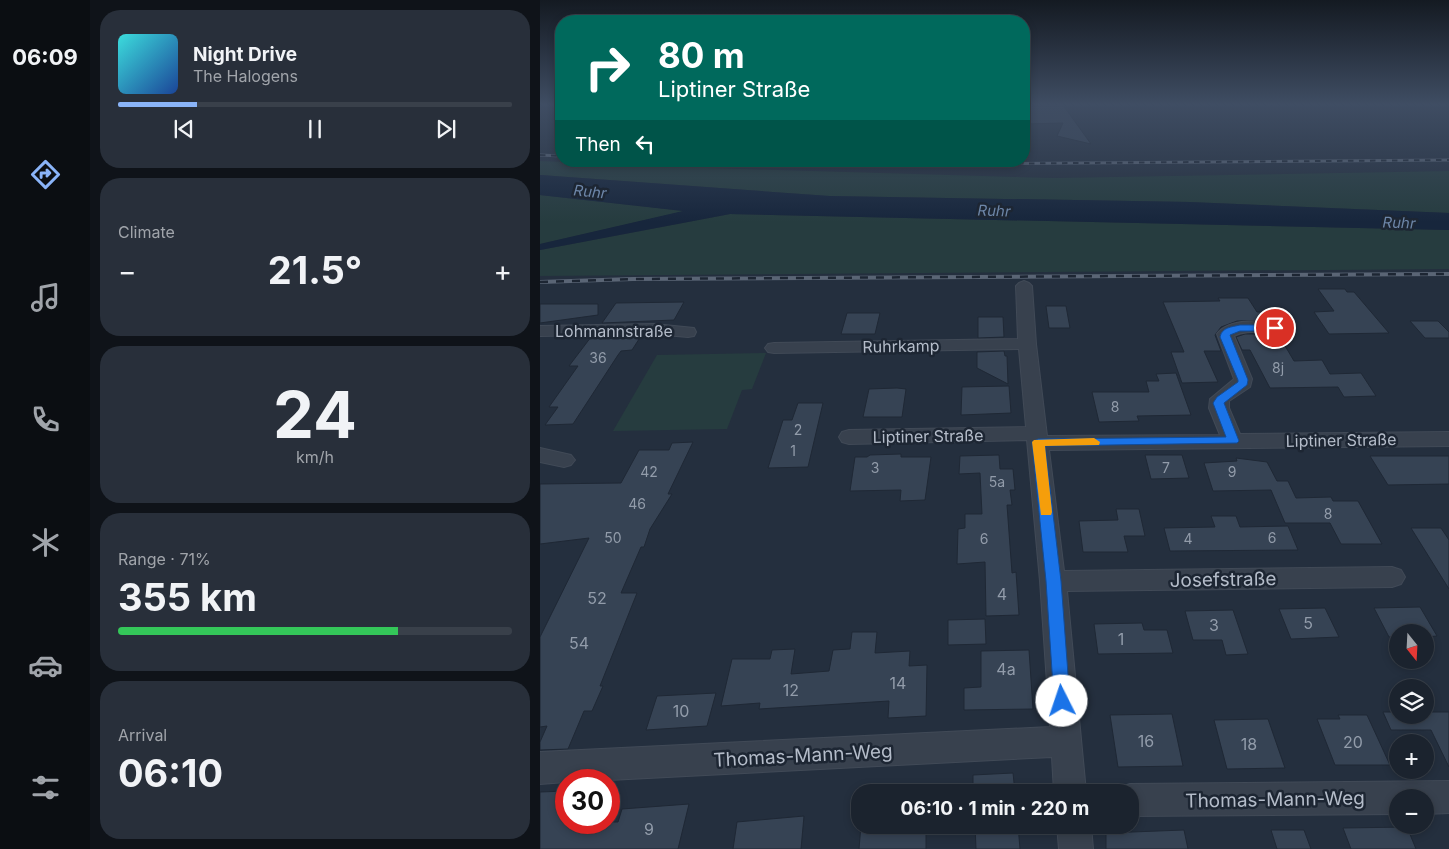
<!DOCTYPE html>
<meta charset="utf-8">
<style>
:root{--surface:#1b232e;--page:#282f3a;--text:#f1f3f6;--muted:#a0a4aa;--line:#39404a;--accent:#8ab4f8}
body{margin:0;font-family:Inter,sans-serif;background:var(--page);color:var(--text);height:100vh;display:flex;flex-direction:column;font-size:19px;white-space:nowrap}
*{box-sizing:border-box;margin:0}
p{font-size:16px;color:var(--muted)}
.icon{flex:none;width:28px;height:28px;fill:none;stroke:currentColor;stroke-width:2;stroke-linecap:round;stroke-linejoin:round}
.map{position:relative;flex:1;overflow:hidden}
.sheet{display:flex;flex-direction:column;gap:10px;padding:10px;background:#0f1319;width:450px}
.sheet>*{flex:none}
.guide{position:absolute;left:15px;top:15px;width:475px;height:152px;border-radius:20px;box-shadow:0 2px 8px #0003,0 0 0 1px var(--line);background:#00695c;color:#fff;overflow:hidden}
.needle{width:32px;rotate:162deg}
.fabs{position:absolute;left:849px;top:624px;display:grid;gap:10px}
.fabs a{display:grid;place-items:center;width:45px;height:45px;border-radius:50%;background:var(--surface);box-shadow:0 2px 8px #0003,0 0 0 1px var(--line);font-size:25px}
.speed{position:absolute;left:15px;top:769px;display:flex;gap:10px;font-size:25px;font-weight:700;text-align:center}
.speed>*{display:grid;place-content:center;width:65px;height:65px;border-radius:50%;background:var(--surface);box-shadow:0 2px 8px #0003,0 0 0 1px var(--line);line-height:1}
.speed .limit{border:8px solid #d22;background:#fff;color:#111}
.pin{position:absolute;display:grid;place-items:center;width:42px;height:42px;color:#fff;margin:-21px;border:2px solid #fff;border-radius:50%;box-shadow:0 1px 5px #0007}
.me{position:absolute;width:55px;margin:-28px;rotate:356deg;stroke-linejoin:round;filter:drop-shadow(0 0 4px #0008)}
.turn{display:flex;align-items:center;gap:18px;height:105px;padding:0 20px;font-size:22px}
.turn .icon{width:65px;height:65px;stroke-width:2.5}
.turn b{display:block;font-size:35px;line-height:42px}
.then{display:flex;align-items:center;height:48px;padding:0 20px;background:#0003;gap:10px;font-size:19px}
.big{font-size:38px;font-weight:700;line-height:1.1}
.sheet .tile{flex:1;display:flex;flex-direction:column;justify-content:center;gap:8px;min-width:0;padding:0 18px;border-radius:20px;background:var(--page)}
.sheet .dial{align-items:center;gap:0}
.dial b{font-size:65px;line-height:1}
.song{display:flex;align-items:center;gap:15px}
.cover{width:60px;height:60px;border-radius:8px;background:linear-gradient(135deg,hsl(180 70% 55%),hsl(220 70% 35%))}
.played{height:5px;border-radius:2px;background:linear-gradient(90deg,var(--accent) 20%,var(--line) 20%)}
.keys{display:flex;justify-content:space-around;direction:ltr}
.heat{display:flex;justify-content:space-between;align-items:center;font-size:28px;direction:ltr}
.charge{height:8px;border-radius:4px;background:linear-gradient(90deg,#34c759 71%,var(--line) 0)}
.trip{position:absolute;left:311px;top:784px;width:288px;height:50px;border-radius:20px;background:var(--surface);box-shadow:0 2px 8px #0003,0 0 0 1px var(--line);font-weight:700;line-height:50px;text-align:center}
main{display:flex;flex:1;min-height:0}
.menu{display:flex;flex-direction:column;width:90px;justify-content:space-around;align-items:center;background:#0b0e12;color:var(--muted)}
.menu .icon{width:35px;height:35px}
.menu .current{color:var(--accent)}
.menu b{font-size:22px;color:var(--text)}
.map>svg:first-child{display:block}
</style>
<main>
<nav class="menu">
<b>06:09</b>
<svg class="icon current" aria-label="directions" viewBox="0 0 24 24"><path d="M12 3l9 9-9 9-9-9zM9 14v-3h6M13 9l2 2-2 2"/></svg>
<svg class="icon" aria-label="music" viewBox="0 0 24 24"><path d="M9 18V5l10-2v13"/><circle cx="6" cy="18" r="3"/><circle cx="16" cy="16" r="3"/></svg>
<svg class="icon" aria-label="phone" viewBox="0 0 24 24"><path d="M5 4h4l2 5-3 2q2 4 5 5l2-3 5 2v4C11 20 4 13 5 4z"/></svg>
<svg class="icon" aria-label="climate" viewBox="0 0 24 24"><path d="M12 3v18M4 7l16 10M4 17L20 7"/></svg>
<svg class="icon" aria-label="car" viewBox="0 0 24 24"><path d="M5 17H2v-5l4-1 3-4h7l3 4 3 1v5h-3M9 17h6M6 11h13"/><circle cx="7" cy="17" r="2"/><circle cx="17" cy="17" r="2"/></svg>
<svg class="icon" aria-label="filters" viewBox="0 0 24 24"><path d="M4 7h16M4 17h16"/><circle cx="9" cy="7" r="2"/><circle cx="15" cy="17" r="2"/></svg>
</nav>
<section class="sheet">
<div class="tile">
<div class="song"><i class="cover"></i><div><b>Night Drive</b><p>The Halogens</p></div></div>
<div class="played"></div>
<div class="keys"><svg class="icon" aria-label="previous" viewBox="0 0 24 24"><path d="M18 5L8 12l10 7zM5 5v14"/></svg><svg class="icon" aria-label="pause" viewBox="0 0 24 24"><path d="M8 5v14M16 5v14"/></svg><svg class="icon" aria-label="next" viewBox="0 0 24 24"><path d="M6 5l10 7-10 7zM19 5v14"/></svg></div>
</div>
<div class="tile"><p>Climate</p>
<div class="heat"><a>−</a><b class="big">21.5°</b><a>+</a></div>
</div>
<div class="tile dial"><b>24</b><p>km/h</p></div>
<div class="tile"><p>Range · 71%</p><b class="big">355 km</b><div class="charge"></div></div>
<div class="tile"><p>Arrival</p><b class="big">06:10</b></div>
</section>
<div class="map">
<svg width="909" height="849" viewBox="0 0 909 849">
<rect width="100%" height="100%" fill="#242f3e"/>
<path fill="#263c3f" d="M0 161 167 168 514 178 909 171V213L649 202 289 196 0 175Z
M0 195 145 211 0 244Z
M190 214 909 230V269L0 276V250Z
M226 353 212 389 202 390 187 429 73 431 117 355Z"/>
<path fill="#17263c" d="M0 175 289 196 649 202 909 213V230L190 214 0 250V244L143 211 0 195Z"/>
<path fill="#364354" stroke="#1f2835" d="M522 104 528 112 551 144 517 136 523 123 484 124V106Z
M778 289H805L807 292H814L849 333 789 334 774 312 794 311Z
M678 298H708L717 312H724L729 320 697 321 681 327 675 335 681 351H664L678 382 642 383 631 352H644L623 302 680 301Z
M144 302 134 320 62 323 76 303Z
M0 304H58V315L0 323Z
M506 306H526L530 328H509Z
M307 313H340L335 334H301Z
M438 317H463L464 337 438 338Z
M870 321H898L909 332V338H885Z
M705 334H738L754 361 782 360 790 374 821 373 836 396 804 397 798 387 730 388 710 350H702L696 337Z
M101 336 92 350 81 351 78 355 33 424 5 425 18 407H9L38 366H29L51 337Z
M464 351 465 356H467L468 384 437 368V352Z
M636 373 651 415 597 416 599 421 559 422 552 392H609L606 381H619L616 374Z
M469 386 471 413 421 415 422 387Z
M357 388 366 389 362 417H323L329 389Z
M258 403H283L268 467 228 468 243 420H252Z
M153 442 128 494H132L110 529 104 547H101L81 593H97L60 686H63L52 711H44L28 749 0 750V742L7 726 0 727V637L49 538 0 544V484L81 483 99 450H129L132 443Z
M361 454V457H391L385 500 360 501 361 490 310 491 315 457H327L330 455Z
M459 455 460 469H473L475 490H470L472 505H467L472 573 476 572 479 615 446 616 445 562 417 564 418 529 425 528V514H442L440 473 419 474 420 456Z
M605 455H642L649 478 611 479Z
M830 456H909V484L848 485Z
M696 458 727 462 737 481H748L756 498 791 497 793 501H818L842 544H801L790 523H745L731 490 673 491 664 463 697 461Z
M576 509H599L605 536H584L588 552H543L539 521 578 520Z
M671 516H696L700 527 748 526 758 550 630 551 624 528 675 527Z
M871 528H901L909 540V589Z
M880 607 897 636 885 637V632H858V637H849L834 608Z
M785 608 799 637 751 639 739 609Z
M693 610 708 654 686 655 682 640H653L645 611Z
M445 619 446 644 408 645V620Z
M602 623 604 630H627L633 653 558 654 554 624Z
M312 632H337L335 653 370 651 369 666 387 665 386 716 348 718 349 701 219 709 220 703 181 706 192 659H230L232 650 255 649 251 674 289 671 293 650 310 649Z
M489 650 493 709 424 710V688L441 687V651Z
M176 693 167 726 106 730 117 696Z
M843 712H858V715H885V712H909V767L891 730H851Z
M632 714 643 766 578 767 570 715Z
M798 715H827L850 765H795L777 719H800Z
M728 719 745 768 687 769 674 720Z
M473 773 475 792H433V775Z
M26 791V822H78L82 809 149 804 138 849H0V792Z
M264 816 261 849H193L197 822Z
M321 825H386V849H319Z
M435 825H478L480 849H436Z
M867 827 876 849H811L803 828Z
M644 830 648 849H566V833Z
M731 830H764L771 849H737Z"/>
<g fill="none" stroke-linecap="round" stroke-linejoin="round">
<g stroke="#414a57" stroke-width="2">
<path id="minor" d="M484 281 489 283 492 286 496 344 507 436 680 435 669 408 670 399 694 379 677 334C688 318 724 320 741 324L743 328 741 332C725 335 708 328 694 336L712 379 710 387 689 401V408L700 434 909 432V446L509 450 524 571 852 567 861 570 865 577 861 584 852 587 527 591 546 792H514L512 757 69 780H26V782L0 784V752L510 727 500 581 487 440 309 444 302 442 299 437 302 432 309 430 486 427 479 349 234 353 228 352 225 348 228 344 234 343 478 339 476 286 479 283Z
M114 324 154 328 156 332 154 336 148 337 114 334 0 336V326Z
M0 448 31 455 35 460 31 465 24 467 0 462Z
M909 781V813L885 814V798H858V814L590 816V792H577L578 788 590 784Z
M517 825H551L553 849H519Z"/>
</g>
<use href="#minor" fill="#38414e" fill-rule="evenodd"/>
<g stroke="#5a6575" stroke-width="3">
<path id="rail-far1" d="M0 155 21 156
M137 161 418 164 909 160"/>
</g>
<g stroke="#5a6575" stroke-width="4">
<path id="rail" d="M0 282 93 279 909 274"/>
</g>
<use href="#rail-far1" stroke="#1d2633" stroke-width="2" stroke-dasharray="5.5" stroke-linecap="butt"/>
<use href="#rail" stroke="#1d2633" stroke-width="2.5" stroke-dasharray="8" stroke-linecap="butt"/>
</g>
<linearGradient id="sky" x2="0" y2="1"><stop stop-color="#141a22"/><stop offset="0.47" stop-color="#3f4d63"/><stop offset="1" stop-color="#3f4d63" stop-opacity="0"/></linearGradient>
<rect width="909" height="222" fill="url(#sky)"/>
<path fill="#1a73e8" stroke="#114b97" d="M700 325H735L739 328 735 331H700L690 335 708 380 707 385 684 403 699 441 697 443 505 446 521 581 530 701 528 706 522 708 516 706 514 701 506 581 492 442 498 439 686 437 673 403 677 397 698 382V380L680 337C682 327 692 327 700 325Z"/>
<path fill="#f59e0b" d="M554 438 560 442 559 445 505 446 512 512 511 515H501L492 442 494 440Z"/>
<g text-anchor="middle" stroke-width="5" stroke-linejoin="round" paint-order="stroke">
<g font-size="14" fill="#929caa">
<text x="58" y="363">36</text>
<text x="738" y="373">8j</text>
<text x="575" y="412">8</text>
<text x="258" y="435">2</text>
<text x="253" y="456">1</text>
<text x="335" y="473">3</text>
<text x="626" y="473">7</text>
<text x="109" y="477">42</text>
<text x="692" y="477">9</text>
<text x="457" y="487">5a</text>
<text x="97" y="509">46</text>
<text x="788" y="519">8</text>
<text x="73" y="543">50</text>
<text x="732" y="543">6</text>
<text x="444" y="544">6</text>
<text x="648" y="544">4</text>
</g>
<g font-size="15" font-style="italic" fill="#6d86a8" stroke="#1d2633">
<text transform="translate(50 192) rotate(6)" y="5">Ruhr</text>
<text transform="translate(454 211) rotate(2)" y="5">Ruhr</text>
<text transform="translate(859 223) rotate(2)" y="5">Ruhr</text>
</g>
<g font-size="16" fill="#b4bcc9" stroke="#1d2633">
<text x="74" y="337">Lohmannstraße</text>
<text transform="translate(361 346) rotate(-1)" y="6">Ruhrkamp</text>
<text transform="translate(388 436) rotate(-1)" y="6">Liptiner Straße</text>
<text transform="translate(801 440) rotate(-1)" y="6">Liptiner Straße</text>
</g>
<g font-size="16" fill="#929caa">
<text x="462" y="600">4</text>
<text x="57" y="604">52</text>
<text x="768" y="629">5</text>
<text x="674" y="631">3</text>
<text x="581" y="645">1</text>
<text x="39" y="649">54</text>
<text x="466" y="675">4a</text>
<text x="358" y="689">14</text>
<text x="251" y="696">12</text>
<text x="141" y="717">10</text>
<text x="606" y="747">16</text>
<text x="813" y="748">20</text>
<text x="709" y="750">18</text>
<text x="109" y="835">9</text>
</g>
<g font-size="19" fill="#b4bcc9" stroke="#1d2633">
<text transform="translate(683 579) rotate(-1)" y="7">Josefstraße</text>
<text transform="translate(263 755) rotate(-3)" y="7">Thomas-Mann-Weg</text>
<text transform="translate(735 799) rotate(-1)" y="7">Thomas-Mann-Weg</text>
</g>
</g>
</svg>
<div class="fabs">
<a><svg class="needle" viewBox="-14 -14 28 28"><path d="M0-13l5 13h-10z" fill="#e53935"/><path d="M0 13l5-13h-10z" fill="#a0a4aa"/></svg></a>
<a><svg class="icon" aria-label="layers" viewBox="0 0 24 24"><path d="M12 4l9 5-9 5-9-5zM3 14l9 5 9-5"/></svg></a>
<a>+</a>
<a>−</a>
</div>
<div class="speed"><div class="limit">30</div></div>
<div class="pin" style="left:735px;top:328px;background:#d93025"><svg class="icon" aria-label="arrive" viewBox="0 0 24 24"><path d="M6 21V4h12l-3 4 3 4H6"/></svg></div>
<svg class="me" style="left:522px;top:701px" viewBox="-20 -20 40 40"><circle r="19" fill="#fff"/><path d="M0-13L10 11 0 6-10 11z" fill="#1a73e8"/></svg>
<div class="trip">06:10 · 1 min · 220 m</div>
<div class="guide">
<div class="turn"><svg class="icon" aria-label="right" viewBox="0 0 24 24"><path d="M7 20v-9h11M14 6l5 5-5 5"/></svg><div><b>80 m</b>Liptiner Straße</div></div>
<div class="then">Then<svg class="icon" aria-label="left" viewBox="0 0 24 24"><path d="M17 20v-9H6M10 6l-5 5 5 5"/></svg></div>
</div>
</div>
</main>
